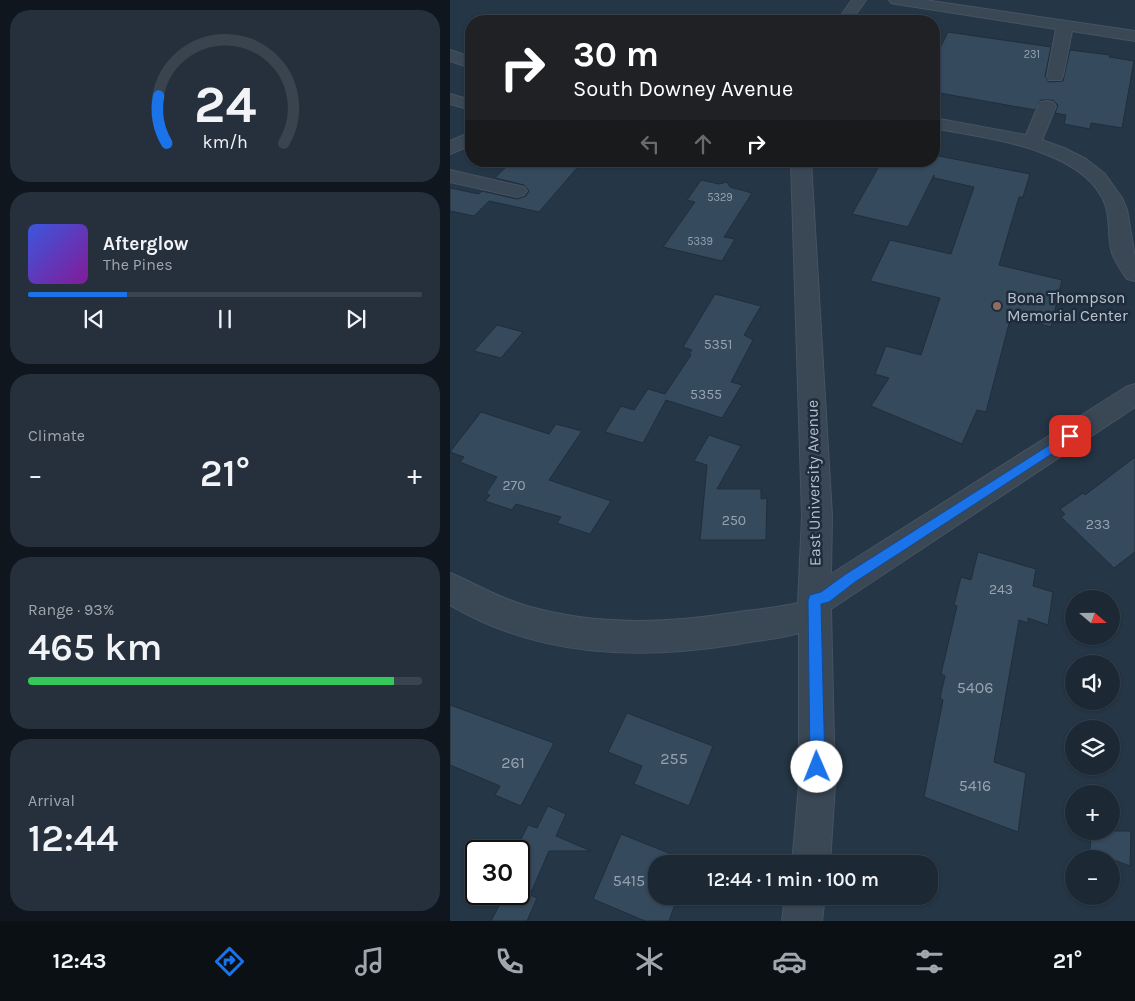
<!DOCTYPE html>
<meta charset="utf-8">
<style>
:root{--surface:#1c2834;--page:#25303c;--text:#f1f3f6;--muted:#a0a6ac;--line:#3a444f;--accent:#1a73e8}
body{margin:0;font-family:Karla,sans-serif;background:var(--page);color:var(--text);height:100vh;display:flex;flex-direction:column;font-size:19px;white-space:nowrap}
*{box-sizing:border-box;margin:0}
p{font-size:16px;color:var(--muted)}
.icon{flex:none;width:28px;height:28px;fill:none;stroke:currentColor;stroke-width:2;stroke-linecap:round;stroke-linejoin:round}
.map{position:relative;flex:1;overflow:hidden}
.drawer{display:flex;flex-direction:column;gap:10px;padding:10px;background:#0f161d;width:450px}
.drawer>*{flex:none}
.hud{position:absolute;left:15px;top:15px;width:475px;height:152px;border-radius:20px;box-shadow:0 1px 4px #0004,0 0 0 1px var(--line);background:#202124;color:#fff;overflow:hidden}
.needle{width:32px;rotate:110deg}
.controls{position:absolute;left:615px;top:590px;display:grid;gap:10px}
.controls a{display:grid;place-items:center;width:55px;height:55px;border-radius:50%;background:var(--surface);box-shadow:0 1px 4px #0004,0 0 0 1px var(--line);font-size:25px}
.speed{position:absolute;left:15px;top:840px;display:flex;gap:10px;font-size:25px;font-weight:700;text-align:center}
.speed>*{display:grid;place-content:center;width:65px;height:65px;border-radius:50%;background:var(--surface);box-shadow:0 1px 4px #0004,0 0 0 1px var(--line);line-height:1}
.speed .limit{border:2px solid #111;border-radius:8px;background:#fff;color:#111}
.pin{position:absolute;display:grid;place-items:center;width:42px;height:42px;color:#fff;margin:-21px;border-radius:10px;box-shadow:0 2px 8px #0006}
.me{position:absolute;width:55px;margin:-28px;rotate:359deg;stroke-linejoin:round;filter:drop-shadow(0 0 4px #0008)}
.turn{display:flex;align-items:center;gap:18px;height:105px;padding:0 25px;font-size:22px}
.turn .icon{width:65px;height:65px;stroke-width:2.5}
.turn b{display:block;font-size:35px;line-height:42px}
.lanes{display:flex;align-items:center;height:48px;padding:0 25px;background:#0003;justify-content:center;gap:25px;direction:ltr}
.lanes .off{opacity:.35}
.big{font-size:38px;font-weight:600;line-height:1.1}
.drawer .tile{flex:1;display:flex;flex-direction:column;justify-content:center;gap:8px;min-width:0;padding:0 18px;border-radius:20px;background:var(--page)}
.drawer .dial{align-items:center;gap:0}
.dial svg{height:130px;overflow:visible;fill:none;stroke:var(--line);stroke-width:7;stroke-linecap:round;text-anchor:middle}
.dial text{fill:var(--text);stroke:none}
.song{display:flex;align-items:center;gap:15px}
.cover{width:60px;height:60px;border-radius:8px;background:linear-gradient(135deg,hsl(230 70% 55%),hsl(290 70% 35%))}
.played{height:5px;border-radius:2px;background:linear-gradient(90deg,var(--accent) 25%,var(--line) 25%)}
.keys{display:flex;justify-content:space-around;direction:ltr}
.heat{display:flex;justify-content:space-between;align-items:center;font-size:28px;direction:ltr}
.charge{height:8px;border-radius:4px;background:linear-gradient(90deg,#34c759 93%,var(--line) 0)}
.trip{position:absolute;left:198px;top:855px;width:290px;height:50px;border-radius:20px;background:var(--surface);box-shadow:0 1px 4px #0004,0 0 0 1px var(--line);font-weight:600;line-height:50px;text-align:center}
.menu{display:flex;height:80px;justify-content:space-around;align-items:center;background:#0b1015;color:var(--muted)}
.menu .icon{width:35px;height:35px}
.menu .selected{color:var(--accent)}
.menu b{font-size:22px;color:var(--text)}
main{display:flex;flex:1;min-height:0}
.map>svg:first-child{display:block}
</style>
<main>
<section class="drawer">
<div class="tile dial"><svg viewBox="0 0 100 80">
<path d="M14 69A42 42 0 1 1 86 69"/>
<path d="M14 69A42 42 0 0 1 9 40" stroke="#1a73e8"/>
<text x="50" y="56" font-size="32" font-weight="700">24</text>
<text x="50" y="72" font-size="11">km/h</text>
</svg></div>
<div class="tile">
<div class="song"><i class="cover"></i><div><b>Afterglow</b><p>The Pines</p></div></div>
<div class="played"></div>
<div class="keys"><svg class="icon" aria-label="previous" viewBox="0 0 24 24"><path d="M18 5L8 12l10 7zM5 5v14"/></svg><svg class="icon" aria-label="pause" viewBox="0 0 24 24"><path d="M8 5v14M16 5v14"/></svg><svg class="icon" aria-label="next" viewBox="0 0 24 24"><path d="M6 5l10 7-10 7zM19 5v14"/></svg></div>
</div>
<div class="tile"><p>Climate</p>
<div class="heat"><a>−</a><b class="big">21°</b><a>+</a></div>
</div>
<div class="tile"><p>Range · 93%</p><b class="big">465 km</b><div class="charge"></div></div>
<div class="tile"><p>Arrival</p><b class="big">12:44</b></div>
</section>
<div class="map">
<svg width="685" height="921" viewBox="0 0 685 921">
<rect width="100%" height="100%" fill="#253646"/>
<path fill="#364a5d" stroke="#202e3d" d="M498 32 601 47 595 76 599 82 613 81 620 50 660 55 659 57 684 61 672 128 641 123 640 129 614 124 616 115 605 113 608 105 603 100H591L585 110 484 92V60Z
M484 155 580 174 573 197H569L549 265 612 280 601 327 561 316 536 412 527 410 512 444 421 406 439 378 425 374 436 346 471 355 490 298 420 281 440 240 501 254 524 187 484 178V175L458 227 402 214 432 161H484Z
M62 161H133L89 212 39 201 24 216 0 211V188L29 194 32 191 67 199 76 196 79 191 74 185 45 178Z
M251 180 269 184 277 182 280 187 302 193 274 237 285 239 272 261 213 247 245 202 237 200Z
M265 294 311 306 294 335 303 340 281 382 292 385 272 418 216 400 193 443 155 432 171 406 184 410 198 389 215 394 241 355 239 354 242 350 233 347Z
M47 325 73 332 51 358 24 351Z
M31 412 99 434 106 424 132 431 99 480 161 501 140 534 107 523 111 517 66 504 62 510 35 501 40 495 36 494 47 477 10 462 14 457 0 452Z
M259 435 291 446 267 489H311V499L317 498 316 540H250L257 465 244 461Z
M685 457V552L664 568 611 517 615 514 610 509 633 493 635 495Z
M528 552 586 569 583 586 603 592 598 625 578 618V623L569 620 544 762 576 773 568 832 474 797 493 700 490 698 495 676 491 674 507 606 504 605 511 577 521 580Z
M0 705 104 743 71 806 45 795 50 786 0 765Z
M177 713 263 746 239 806 184 784 192 766 158 752Z
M98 806 116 814 106 836 141 851H99L80 895 87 898 77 921H41L55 894H69V865L76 851H65L78 825 87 828Z
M641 831H681L680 866 640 851Z
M171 834 241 862 240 864H206V896H228L219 921H195L143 899Z"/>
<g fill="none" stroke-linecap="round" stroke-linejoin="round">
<g stroke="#465362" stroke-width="2">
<path id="minor" d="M402 0H416L401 21H387Z
M439 0H475L685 31V41L622 31 613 76 611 80H599L597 76 606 29 446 4 441 3Z
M0 50 21 57V68L0 61Z
M0 94 21 100V110L0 104Z
M597 101 603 102 606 106 592 140 614 148 636 159 655 174 672 198 677 210 685 257V281L677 279C672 271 665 262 662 253 657 237 661 220 655 204 634 148 534 138 484 128V118L576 135 588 106 591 102Z
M21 132V145L0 154V141Z
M341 161H361L382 516 381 574 676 387 685 384V407L381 609 385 785 380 864H342L349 785V633C330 639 309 640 289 644 189 660 90 658 0 605V573C27 584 48 598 77 606 149 627 222 623 295 611 313 609 331 607 348 603L352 516Z
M0 170 74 187 77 191 74 195 67 197 0 182Z
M335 896H375L372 921H332Z"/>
</g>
<use href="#minor" fill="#3a4755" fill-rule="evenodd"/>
</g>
<path fill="#1a73e8" stroke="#114b97" d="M620 432 623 433 625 436 623 440 405 582 379 602 371 604 375 767 372 772 367 774 362 772 360 767 358 600 360 595 371 592 396 574Z"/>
<circle fill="#8d6e63" stroke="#1e2c3b" stroke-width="2" cx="547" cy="306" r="5"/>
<g text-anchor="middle" stroke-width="5" stroke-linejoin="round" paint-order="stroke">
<g font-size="11" fill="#96a2b1">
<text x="582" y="58">231</text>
<text x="270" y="201">5329</text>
<text x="250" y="245">5339</text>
</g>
<g font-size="14" fill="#96a2b1">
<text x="268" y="349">5351</text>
<text x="256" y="399">5355</text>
<text x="64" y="490">270</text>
<text x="284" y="525">250</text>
<text x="648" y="529">233</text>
<text x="551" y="594">243</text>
</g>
<g font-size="16" fill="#b8c2cf" stroke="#1e2c3b" text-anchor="start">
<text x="557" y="303">Bona Thompson<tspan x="557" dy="18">Memorial Center</tspan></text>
</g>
<g font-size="16" fill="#b8c2cf" stroke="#1e2c3b">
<text transform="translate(363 483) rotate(-91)" y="6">East University Avenue</text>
</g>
<g font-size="16" fill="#96a2b1">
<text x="525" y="693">5406</text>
<text x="224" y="764">255</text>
<text x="63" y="768">261</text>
<text x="525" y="791">5416</text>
<text x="179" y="886">5415</text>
</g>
</g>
</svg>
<div class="controls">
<a><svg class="needle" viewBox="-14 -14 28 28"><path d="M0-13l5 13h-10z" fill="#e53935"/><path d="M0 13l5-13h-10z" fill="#a0a6ac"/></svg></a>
<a><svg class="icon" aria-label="sound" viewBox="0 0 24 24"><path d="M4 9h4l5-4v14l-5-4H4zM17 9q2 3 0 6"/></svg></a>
<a><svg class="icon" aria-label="layers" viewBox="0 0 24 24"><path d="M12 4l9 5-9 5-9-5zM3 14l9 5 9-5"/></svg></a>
<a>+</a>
<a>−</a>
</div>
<div class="speed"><div class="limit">30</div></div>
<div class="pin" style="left:620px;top:436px;background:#d93025"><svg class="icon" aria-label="arrive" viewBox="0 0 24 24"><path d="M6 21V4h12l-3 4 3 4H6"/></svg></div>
<svg class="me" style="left:367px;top:767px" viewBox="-20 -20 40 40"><circle r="19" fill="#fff"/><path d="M0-13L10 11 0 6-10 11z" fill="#1a73e8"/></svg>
<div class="trip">12:44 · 1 min · 100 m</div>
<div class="hud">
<div class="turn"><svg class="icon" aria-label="right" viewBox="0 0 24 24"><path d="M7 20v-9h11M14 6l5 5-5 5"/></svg><div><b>30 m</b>South Downey Avenue</div></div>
<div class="lanes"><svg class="icon off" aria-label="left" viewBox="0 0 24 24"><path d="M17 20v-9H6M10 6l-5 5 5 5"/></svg><svg class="icon off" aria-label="ahead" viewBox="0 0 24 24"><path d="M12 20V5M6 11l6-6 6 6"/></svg><svg class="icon" aria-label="right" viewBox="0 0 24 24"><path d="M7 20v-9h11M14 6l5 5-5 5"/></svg></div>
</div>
</div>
</main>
<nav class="menu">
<b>12:43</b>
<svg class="icon selected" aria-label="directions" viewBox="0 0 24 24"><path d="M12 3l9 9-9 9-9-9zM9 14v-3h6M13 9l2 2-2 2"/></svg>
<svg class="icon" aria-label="music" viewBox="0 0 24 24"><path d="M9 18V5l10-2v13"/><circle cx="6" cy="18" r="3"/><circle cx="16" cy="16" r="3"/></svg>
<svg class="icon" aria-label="phone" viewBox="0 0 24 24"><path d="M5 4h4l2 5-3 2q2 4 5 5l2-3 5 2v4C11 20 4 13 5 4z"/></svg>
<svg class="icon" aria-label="climate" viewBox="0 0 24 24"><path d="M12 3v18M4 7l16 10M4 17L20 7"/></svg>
<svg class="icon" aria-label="car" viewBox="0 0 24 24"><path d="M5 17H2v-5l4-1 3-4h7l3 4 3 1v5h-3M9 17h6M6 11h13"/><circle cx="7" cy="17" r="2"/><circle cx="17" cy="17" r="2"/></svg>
<svg class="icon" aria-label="filters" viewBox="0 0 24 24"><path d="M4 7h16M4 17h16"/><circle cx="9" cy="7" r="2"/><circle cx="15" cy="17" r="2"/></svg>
<b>21°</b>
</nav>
